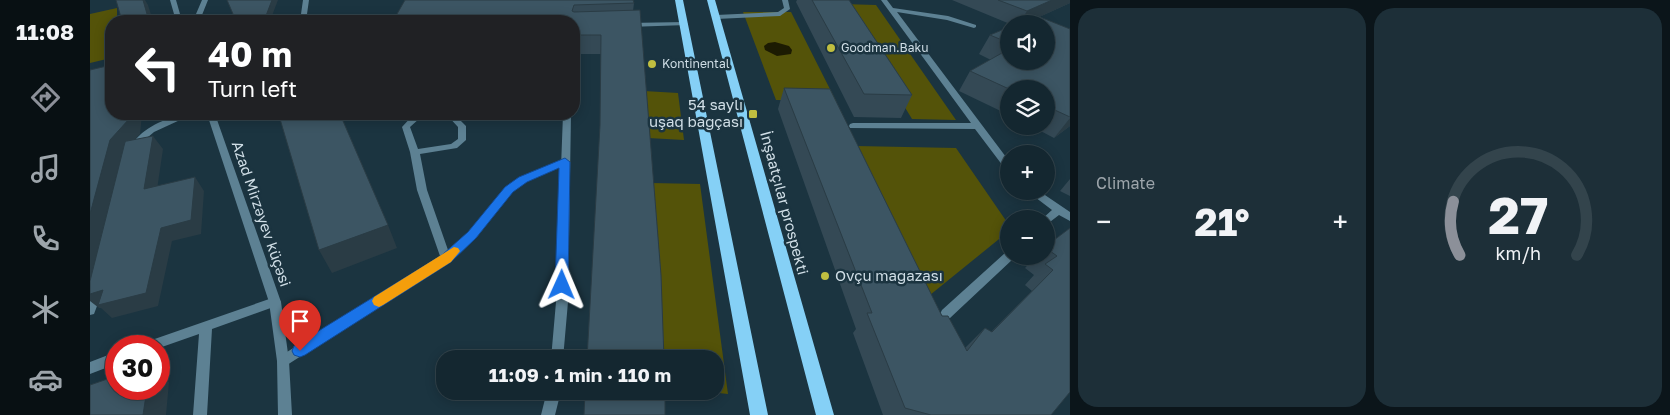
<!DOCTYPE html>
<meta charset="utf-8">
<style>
:root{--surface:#142730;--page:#1d2f38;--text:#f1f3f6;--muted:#9da5ab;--line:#33444c;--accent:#8c9099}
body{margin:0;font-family:"Golos Text",sans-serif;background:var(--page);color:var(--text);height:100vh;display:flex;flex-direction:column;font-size:19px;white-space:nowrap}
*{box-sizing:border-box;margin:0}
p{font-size:16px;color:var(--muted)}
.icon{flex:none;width:28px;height:28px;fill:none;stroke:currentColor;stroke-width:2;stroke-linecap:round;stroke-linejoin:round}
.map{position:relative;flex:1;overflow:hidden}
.details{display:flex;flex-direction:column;gap:8px;padding:8px;background:#0b151a;width:600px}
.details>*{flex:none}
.hud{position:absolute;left:15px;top:15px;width:475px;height:105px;border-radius:20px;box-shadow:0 2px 12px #0003,0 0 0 1px var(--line);background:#202124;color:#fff;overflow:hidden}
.controls{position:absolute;left:910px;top:15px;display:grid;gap:10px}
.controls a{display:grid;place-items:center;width:55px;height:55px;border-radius:50%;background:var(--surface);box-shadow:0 2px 12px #0003,0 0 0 1px var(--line);font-size:25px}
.speed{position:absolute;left:15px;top:335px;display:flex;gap:10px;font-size:25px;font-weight:700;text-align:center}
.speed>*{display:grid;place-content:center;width:65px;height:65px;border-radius:50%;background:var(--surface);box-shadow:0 2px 12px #0003,0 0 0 1px var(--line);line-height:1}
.speed .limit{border:8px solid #d22;background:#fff;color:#111}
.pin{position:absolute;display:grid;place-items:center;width:42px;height:42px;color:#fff;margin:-51px -21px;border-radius:50% 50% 50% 0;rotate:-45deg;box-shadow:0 0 5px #0007}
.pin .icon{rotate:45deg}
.me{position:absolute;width:55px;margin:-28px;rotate:1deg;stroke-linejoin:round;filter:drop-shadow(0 0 4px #0008)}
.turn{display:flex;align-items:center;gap:18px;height:105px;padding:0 20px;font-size:22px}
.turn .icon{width:65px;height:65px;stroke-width:2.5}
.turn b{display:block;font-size:35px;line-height:42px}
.big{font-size:38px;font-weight:700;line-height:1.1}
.details .card{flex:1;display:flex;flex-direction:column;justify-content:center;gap:8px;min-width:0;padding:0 18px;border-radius:20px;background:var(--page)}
.details .dial{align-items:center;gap:0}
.dial svg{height:130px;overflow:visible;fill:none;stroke:var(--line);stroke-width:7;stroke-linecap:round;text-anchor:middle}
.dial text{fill:var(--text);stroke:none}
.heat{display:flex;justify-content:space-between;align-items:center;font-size:28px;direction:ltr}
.details .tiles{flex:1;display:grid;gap:8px;grid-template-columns:repeat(2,1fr)}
.trip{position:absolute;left:346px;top:350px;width:288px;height:50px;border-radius:20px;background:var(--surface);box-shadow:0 2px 12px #0003,0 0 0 1px var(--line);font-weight:700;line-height:50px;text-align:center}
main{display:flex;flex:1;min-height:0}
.dock{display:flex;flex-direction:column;width:90px;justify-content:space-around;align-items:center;background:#081013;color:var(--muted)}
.dock .icon{width:35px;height:35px}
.dock .active{color:var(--accent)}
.dock b{font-size:22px;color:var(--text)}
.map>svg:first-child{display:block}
</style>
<main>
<nav class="dock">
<b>11:08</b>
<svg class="icon active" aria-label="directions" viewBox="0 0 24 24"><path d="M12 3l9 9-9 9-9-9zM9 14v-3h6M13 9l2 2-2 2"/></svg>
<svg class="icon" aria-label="music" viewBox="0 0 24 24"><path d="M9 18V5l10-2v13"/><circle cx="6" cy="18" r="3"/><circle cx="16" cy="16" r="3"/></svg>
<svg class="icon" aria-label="phone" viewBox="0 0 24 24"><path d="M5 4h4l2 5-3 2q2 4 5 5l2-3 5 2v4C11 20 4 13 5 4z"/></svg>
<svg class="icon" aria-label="climate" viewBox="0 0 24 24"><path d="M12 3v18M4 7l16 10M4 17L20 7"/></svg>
<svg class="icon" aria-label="car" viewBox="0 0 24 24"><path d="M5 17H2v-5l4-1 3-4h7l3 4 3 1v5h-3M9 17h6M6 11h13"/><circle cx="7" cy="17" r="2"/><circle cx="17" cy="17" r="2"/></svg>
</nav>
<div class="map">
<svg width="980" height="415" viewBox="0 0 980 415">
<rect width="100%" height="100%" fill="#1b3440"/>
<path fill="#545309" d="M752 4 786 5 866 120 822 119Z
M27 8V21H21V58L0 63V14Z
M653 12H701L746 101 686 100Z
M554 91 588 93 594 140 558 138Z
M766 146 866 148 919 225V231L840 295Z
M561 183 610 184 638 394 610 391H625V359H569Z"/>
<path fill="#1c1b02" d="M685 42 699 46 702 50 701 54 687 56 675 50 674 46 678 43Z"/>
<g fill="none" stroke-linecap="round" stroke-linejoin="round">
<path fill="#5d8193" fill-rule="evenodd" d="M112 0H118L112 15 106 21H99L106 14Z
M213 0H219L216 21H210Z
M692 0H698L700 9 690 16 626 19 623 17 626 15 688 12 694 8Z
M791 0H797L803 8 858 16 886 25V27L884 28 857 20 807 12 919 161V171L916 170 885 129 760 128 759 126 760 124 763 123H881Z
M595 22 598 24 597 25 538 27 535 25 538 23Z
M91 114H103L64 132 51 143 46 150H40L39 148C51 129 70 121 91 114Z
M324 114H341L340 116 330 118 320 127 328 149 361 144 368 139V127L356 114H364L376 126V140L367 148 330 154 337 190 358 250 378 232 416 188 430 178 472 160H478L480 162 478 164 436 182 422 192 386 238 360 261 197 365 193 367 189 365 187 361 189 357 350 256 327 190 320 152 312 127Z
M937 191H949L980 212V221L969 215 956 225V219H952L962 210Z
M919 252V256H924L923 259 860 318 856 319 852 318 850 314 852 310 915 253Z
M7 285 11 287 13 290 4 314 0 315V294L3 287Z
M185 297 189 299 191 302 189 305 122 329 117 415H103L109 334 69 348V346H54L56 342Z
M26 352V364L0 374V362Z"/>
<path fill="#5d8193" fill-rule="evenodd" d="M80 0H86L92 21H86Z
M117 114H125L191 302 199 361 202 415H188L187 361 179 302Z
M473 114H481L478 302 473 359H461L466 302Z
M457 391H471L465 415H451Z"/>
<path fill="#85d0f6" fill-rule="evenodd" d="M585 0H593L678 415H660Z
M617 0H625L744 415H726Z"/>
</g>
<path fill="#344955" d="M315 0 544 3 543 11 510 135 511 54H484V21Z
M707 0H759L822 95 811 118 764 117 706 2Z
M862 0H980V3L949 17 980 29V126L964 138 941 126H956V89H919V115L869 91 880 71 901 60 889 54 900 35 919 27V61L956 24H920Z
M694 88 852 316 875 348 895 328 901 332 942 291 935 285 944 275 935 268 946 256H956V246L980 228 961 415H793L763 333 766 329 688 109Z
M980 179V196L970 191Z"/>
<path fill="#2a3c45" d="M53 0H55L58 5 63 21H59Z
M182 0H188L180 21H174Z
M962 0H980V3L934 24H929L937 11Z
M39 114H52L50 134 41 144 0 288V214L20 140Z
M980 118V126L964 138Z
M63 136 73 149 65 203 54 189Z
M105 177 114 191 111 234 82 241 68 306 22 318 11 308H9L0 301V294L71 228Z
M298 225 307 248 242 273 229 250Z
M69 373 79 382 76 415H53L57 389H69Z"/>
<path fill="#3c5563" stroke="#2a3c45" d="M26 0H53L59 21H32Z
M137 0H182L174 21H146Z
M315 0H543L544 3 484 5 482 11 484 12 550 10 571 275 574 359H497L510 125 511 35H484V21H303Z
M722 0H759L822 95 774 94Z
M908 0H962L937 11Z
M945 15 980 29V117L956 106V89H919L880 71 919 49V61H956V24H925Z
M919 27V43L900 35Z
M21 65V114H39V119L20 140 0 214V70Z
M694 88 740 89 852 316H858L877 351 895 328 902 332 963 270 955 264 967 256 956 248V246L980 228V392L961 415H841L815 408 777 313H782Z
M210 114H250L298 225 229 250 190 119Z
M63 136 54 189 105 177 101 220 71 228 56 293 8 305 13 290 0 294V281L35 142 38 140 37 141Z
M26 376V389H57L53 415H0V385Z
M495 391H575V415H494Z"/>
<path fill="#1a73e8" stroke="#114b97" d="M475 158 480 162 478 285 476 288 472 290 467 288 465 285 469 168 437 182 423 192 386 238 361 262 215 355 210 357 204 355 202 351 204 346 352 255 378 232 415 187 429 177Z"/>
<path fill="#f59e0b" d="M364 247 368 248 370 251 361 262 293 305 289 307 284 305 282 301 284 297Z"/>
<g fill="#c0be40" stroke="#1b3440" stroke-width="2">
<circle cx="741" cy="48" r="5"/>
<circle cx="562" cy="64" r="5"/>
<rect x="658" y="109" width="10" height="10" rx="2.5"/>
<circle cx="735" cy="276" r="5"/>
</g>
<g text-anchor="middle" stroke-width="5" stroke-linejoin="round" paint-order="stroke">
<g font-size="12" fill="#d0dee6" stroke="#1b3440" text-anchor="start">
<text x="751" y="52">Goodman.Baku</text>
<text x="572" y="68">Kontinental</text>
</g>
<g font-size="15" fill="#d0dee6" stroke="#1b3440" text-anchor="end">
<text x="653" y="110">54 saylı<tspan x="653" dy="17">uşaq bağçası</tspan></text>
<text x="745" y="281" text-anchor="start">Ovçu mağazası</text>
</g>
<g font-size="15" fill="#d0dee6" stroke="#1b3440">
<text transform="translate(694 203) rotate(75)" y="5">İnşaatçılar prospekti</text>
<text transform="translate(171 214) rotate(71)" y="5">Azad Mirzəyev küçəsi</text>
</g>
</g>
</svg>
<div class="controls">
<a><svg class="icon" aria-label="sound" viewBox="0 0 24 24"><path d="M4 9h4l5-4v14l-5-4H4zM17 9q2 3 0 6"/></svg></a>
<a><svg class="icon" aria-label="layers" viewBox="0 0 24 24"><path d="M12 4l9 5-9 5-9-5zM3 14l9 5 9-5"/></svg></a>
<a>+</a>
<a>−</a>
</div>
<div class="speed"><div class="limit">30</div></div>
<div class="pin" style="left:210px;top:351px;background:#d93025"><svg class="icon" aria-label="arrive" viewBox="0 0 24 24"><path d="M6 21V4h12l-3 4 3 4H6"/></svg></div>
<svg class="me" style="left:472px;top:285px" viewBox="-20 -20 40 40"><path d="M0-17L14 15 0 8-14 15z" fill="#1a73e8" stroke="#fff" stroke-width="4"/></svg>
<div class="trip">11:09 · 1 min · 110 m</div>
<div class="hud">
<div class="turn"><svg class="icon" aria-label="left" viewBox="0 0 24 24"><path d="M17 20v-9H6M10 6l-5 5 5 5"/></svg><div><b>40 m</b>Turn left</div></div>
</div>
</div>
<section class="details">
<div class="tiles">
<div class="card"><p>Climate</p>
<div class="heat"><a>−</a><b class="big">21°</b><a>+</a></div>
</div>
<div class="card dial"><svg viewBox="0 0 100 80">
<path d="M14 69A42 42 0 1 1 86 69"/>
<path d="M14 69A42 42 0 0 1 10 36" stroke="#8c9099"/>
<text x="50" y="56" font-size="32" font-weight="700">27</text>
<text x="50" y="72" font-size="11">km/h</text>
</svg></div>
</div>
</section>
</main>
